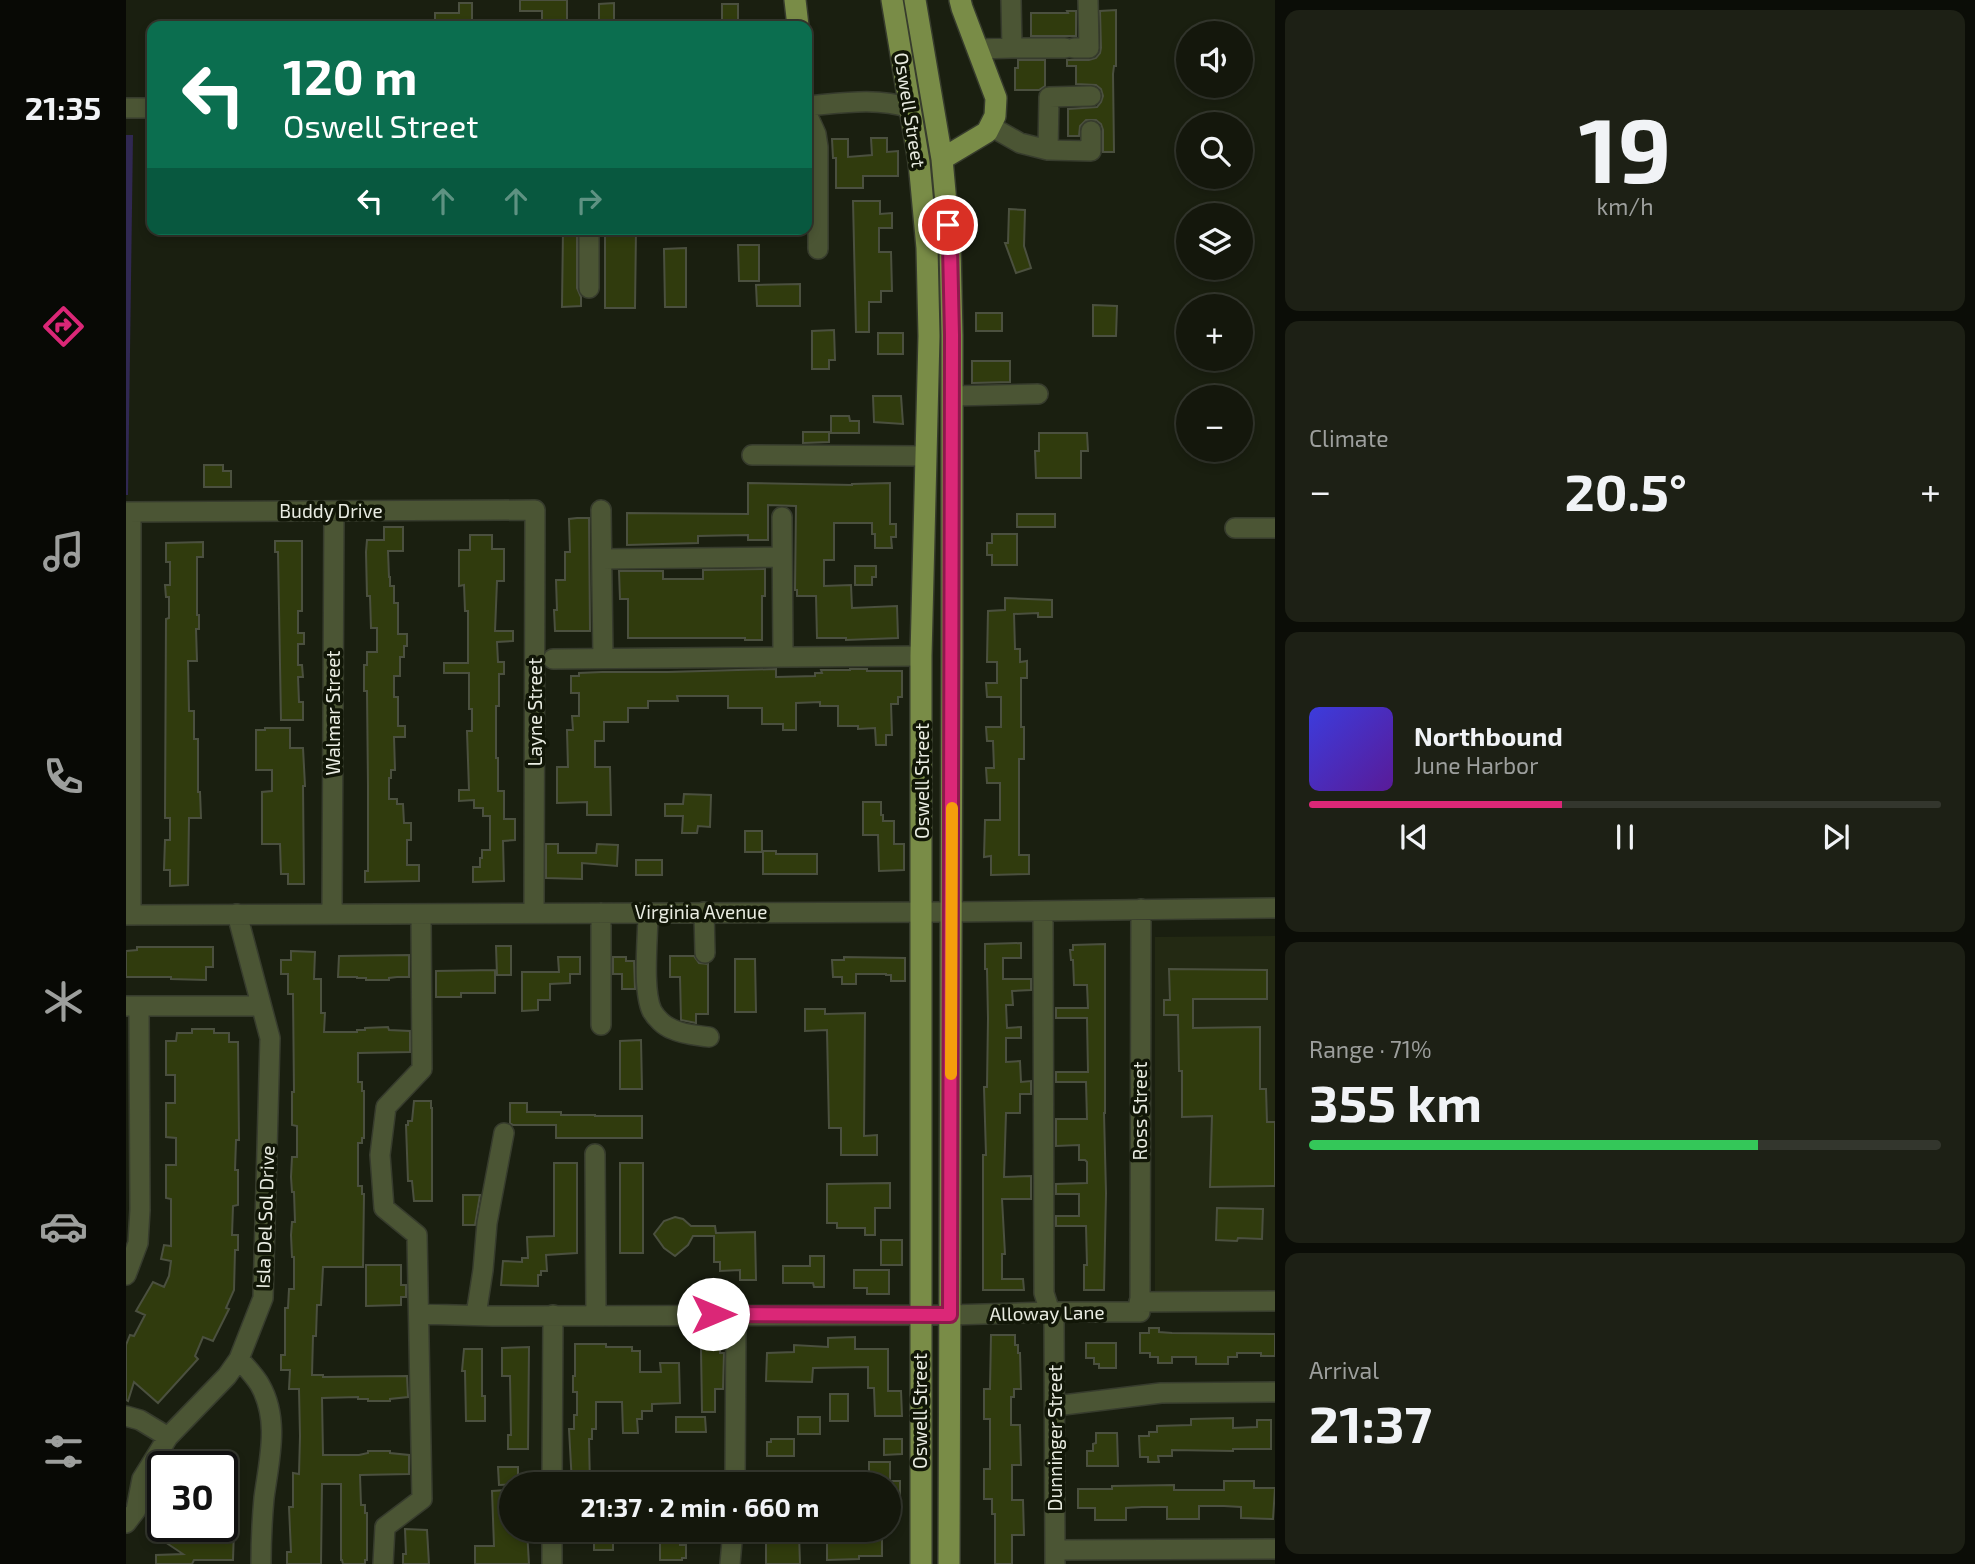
<!DOCTYPE html>
<meta charset="utf-8">
<style>
:root{--surface:#14170c;--page:#1d2015;--text:#f1f3f6;--muted:#9d9f9d;--line:#33362d;--accent:#db2777}
body{margin:0;font-family:"Exo 2",sans-serif;background:var(--page);color:var(--text);height:100vh;display:flex;flex-direction:column;font-size:26px;white-space:nowrap}
*{box-sizing:border-box;margin:0}
p{font-size:23px;color:var(--muted)}
.icon{flex:none;width:38px;height:38px;fill:none;stroke:currentColor;stroke-width:2;stroke-linecap:round;stroke-linejoin:round}
.map{position:relative;flex:1;overflow:hidden}
.sheet{display:flex;flex-direction:column;gap:10px;padding:10px;background:#0b0d07;width:700px}
.sheet>*{flex:none}
.hud{position:absolute;left:21px;top:21px;width:665px;height:214px;border-radius:14px;box-shadow:0 4px 10px #0003,0 0 0 2px var(--line);background:#0b6e4f;color:#fff;overflow:hidden}
.fabs{position:absolute;left:1050px;top:21px;display:grid;gap:14px}
.fabs a{display:grid;place-items:center;width:77px;height:77px;border-radius:50%;background:var(--surface);box-shadow:0 4px 10px #0003,0 0 0 2px var(--line);font-size:35px}
.speed{position:absolute;left:21px;top:1451px;display:flex;gap:14px;font-size:35px;font-weight:700;text-align:center}
.speed>*{display:grid;place-content:center;width:91px;height:91px;border-radius:50%;background:var(--surface);box-shadow:0 4px 10px #0003,0 0 0 2px var(--line);line-height:1}
.speed .limit{border:4px solid #111;border-radius:10px;background:#fff;color:#111}
.pin{position:absolute;display:grid;place-items:center;width:60px;height:60px;color:#fff;margin:-30px;border:4px solid #fff;border-radius:50%;box-shadow:0 2px 7px #0007}
.me{position:absolute;width:77px;margin:-38px;rotate:90deg;stroke-linejoin:round;filter:drop-shadow(0 0 5px #0008)}
.turn{display:flex;align-items:center;gap:24px;height:147px;padding:0 21px;font-size:32px}
.turn .icon{width:91px;height:91px;stroke-width:2.5}
.turn b{display:block;font-size:49px;line-height:60px}
.lanes{display:flex;align-items:center;height:66px;padding:0 21px;background:#0003;justify-content:center;gap:35px;direction:ltr}
.lanes .off{opacity:.35}
.big{font-size:52px;font-weight:700;line-height:1.1}
.sheet .tile{flex:1;display:flex;flex-direction:column;justify-content:center;gap:10px;min-width:0;padding:0 24px;border-radius:14px;background:var(--page)}
.sheet .dial{align-items:center;gap:0}
.dial b{font-size:91px;line-height:1}
.song{display:flex;align-items:center;gap:21px}
.cover{width:84px;height:84px;border-radius:10px;background:linear-gradient(135deg,hsl(240 70% 55%),hsl(270 70% 35%))}
.played{height:7px;border-radius:4px;background:linear-gradient(90deg,var(--accent) 40%,var(--line) 40%)}
.keys{display:flex;justify-content:space-around;direction:ltr}
.heat{display:flex;justify-content:space-between;align-items:center;font-size:38px;direction:ltr}
.charge{height:10px;border-radius:5px;background:linear-gradient(90deg,#34c759 71%,var(--line) 0)}
.trip{position:absolute;left:373px;top:1472px;width:402px;height:70px;border-radius:35px;background:var(--surface);box-shadow:0 4px 10px #0003,0 0 0 2px var(--line);font-weight:700;line-height:70px;text-align:center}
main{display:flex;flex:1;min-height:0}
.tabs{display:flex;flex-direction:column;width:126px;justify-content:space-around;align-items:center;background:#080905;color:var(--muted)}
.tabs .icon{width:49px;height:49px}
.tabs .active{color:var(--accent)}
.tabs b{font-size:32px;color:var(--text)}
.map>svg:first-child{display:block}
</style>
<main>
<nav class="tabs">
<b>21:35</b>
<svg class="icon active" aria-label="directions" viewBox="0 0 24 24"><path d="M12 3l9 9-9 9-9-9zM9 14v-3h6M13 9l2 2-2 2"/></svg>
<svg class="icon" aria-label="music" viewBox="0 0 24 24"><path d="M9 18V5l10-2v13"/><circle cx="6" cy="18" r="3"/><circle cx="16" cy="16" r="3"/></svg>
<svg class="icon" aria-label="phone" viewBox="0 0 24 24"><path d="M5 4h4l2 5-3 2q2 4 5 5l2-3 5 2v4C11 20 4 13 5 4z"/></svg>
<svg class="icon" aria-label="climate" viewBox="0 0 24 24"><path d="M12 3v18M4 7l16 10M4 17L20 7"/></svg>
<svg class="icon" aria-label="car" viewBox="0 0 24 24"><path d="M5 17H2v-5l4-1 3-4h7l3 4 3 1v5h-3M9 17h6M6 11h13"/><circle cx="7" cy="17" r="2"/><circle cx="17" cy="17" r="2"/></svg>
<svg class="icon" aria-label="filters" viewBox="0 0 24 24"><path d="M4 7h16M4 17h16"/><circle cx="9" cy="7" r="2"/><circle cx="15" cy="17" r="2"/></svg>
</nav>
<div class="map">
<svg width="1149" height="1564" viewBox="0 0 1149 1564">
<rect width="100%" height="100%" fill="#1a1f10"/>
<path fill="#232913" d="M1149 936V1291L1029 1292V937Z"/>
<path fill="#302852" d="M0 135H7L2 495H0Z"/>
<path fill="#303b0d" stroke="#4b503f" stroke-width="2" d="M394 0H441V26H416V11H394Z
M333 3H346V26H333V23L309 24V13H333Z
M488 3V26H473V4Z
M596 4H612V26H596Z
M990 10V66H988L987 74 988 152H977V130L975 124 970 120H960L954 126 953 136H942V109L971 107 975 102 977 96 975 89 970 85 950 84V66H941V60H963L970 58 974 53 975 48 974 11Z
M941 11H950V36H905V13H942Z
M892 60H919V86L913 90H889V68H892Z
M745 138H761V152L772 151V176H737V188H710V158H707L706 139H722V157L746 155Z
M727 201H754V214L766 213V228H753V252H765L766 291H755V302H743V332H730Z
M883 209 899 210 898 246 905 268 890 273 879 243H882Z
M437 229H451V288L455 297V306L436 307Z
M479 229H510L509 308H479Z
M612 245H633V281H613Z
M560 248V307H539L538 249Z
M674 284V306H631L630 285Z
M967 305 991 306 990 336H967Z
M850 313H876V331H850Z
M708 330 709 360H703V369H686V331Z
M752 333H777V354H752Z
M846 361H884V382L846 383Z
M747 396H775L777 424 748 422Z
M705 416H723L724 421H733V433H705Z
M677 432H703V442L677 443Z
M913 433H961L962 451H955V478H910L909 451H913Z
M78 465H97V471H105V487H78Z
M622 483 726 485V484L764 483V524H770V537H765L766 548H749V534H746V523H708V560H698V586L725 585 726 608 771 606 772 638 720 640V638H691L690 596H671V590H669L670 506 642 505V540H622V535L572 536V543L501 545V513L622 514Z
M891 514H929V527H891Z
M451 518H463L464 631H429L428 610H431L430 580H439V552H444L443 519Z
M258 527H277V551H262L263 577H264V586H268V603H272V634H281V646H278V657H274V676H268V697H272V726H279V737H268L269 770H265V778H263V799H271V804H277L278 823H285V840H281V865H293V881L239 882V871H242V785L241 691H238V665H241V652H251V628H245L244 596H241L240 552 241 540H258Z
M866 534H891V565H866V555H861V543H866Z
M344 535H366V549H378V581H371L369 631H387V641L371 642 372 662H378V674H373V706H370V758H372V791H378V819H389V840L377 841 378 881 347 882V867H354V858H356V850H364V816H357V808H348V800L333 801V790H343L341 731H346V709H343V673H318V663H342V611H339L338 585 333 586V550H344Z
M149 541H176V611H172V633H178V644H172V665H176L177 677H172L173 702H177V720H155L152 552H149Z
M77 542V557H71V615H73V629H70L71 661H62L63 711H68V739H72V792H74L75 818H63L62 885 44 886V870H38L39 840H44V818H39L40 619 43 618V597H40L39 585H44V562H40V543Z
M729 566H750V577H746V585H729Z
M639 569V596H636V640H619V638H502V599H494L493 571H537V579H577V570Z
M879 598 926 600V617H912V613L888 614 889 649H894V662L901 661V678H895V727H898V759H893V855H903V874L865 875V856L858 857 859 820H874V783H861L860 768H868L867 741H861L860 727H875V697H861L860 683H871V662H861L862 611 879 610Z
M650 669V677L689 676V673H696L695 670H724V669H741V671H776V697H772V704H765L766 735H760V745H750L749 728 732 729V726H712V706H694V702L670 703V730H657V724H636V708H602V696H551L552 701H522V708H502V722H478V741H469V767H484L485 815H461V802L431 803V767H442L441 730H447L446 716H453V693H445V676H453V673L476 672H542Z
M139 728H164V748H177L179 786H177L178 884H162V874H155L154 844H136V792L146 791V770H130V730H139Z
M558 794 585 795 584 827 572 826 571 833H556L557 816H539V804H557Z
M737 802H755V815H757V821H768V844H778V870L753 871 752 835H737Z
M619 831H636V852H619Z
M420 844H432V853H470L471 844 492 845 491 866 456 863V879L420 878Z
M637 851H650V854H691V874H637Z
M510 860H536V875H510Z
M895 943V958H877V979H905V990L886 991 887 1005H880L881 1028 895 1027V1038H880V1062L894 1061 895 1082 905 1081V1094H894V1113H880L878 1177 905 1176V1199H876L879 1254H876V1279H897L898 1290H857V1155H860L858 1087H861L862 1018 861 969H859V944Z
M979 944V1113H978L980 1193 978 1290H958V1265H961L960 1226H930V1216H953V1194H930V1184L961 1183V1162L959 1160H953V1145L930 1146V1119H961L960 1082H930V1072H962L961 1018H930V1008H962L961 985H948L947 960H945L944 950H947V945Z
M370 946H385V975H371Z
M11 947H87V967H80V980L45 979V977H0V951L11 950Z
M165 951 189 952 188 979H195V1013H199L198 1032H231V1030H239V1028L262 1027 263 1030 284 1031V1052L232 1053V1082H236V1091H238V1138H236V1143H232V1186H236V1194H238L237 1267H197L195 1305H191L190 1336H187L186 1375H197V1377L281 1376 282 1397 264 1399V1401H242V1399H232V1397L196 1398 197 1455H233L242 1453V1451H264V1453L283 1455V1474L234 1475 235 1505H239V1513H241V1560H239V1564H217L216 1560H215V1484H196L195 1564H161V1552H165L163 1507H167V1473L173 1474 174 1436 173 1389H163L164 1370H155V1355H159V1308H162L163 1289H168V1257H166L165 1235 166 1222H169L168 1192H166L165 1177 166 1157H171V1126L166 1125V1092H168L167 994H162V974H155V960H165Z
M283 955V977H271L263 978V980H240V978H231V977H212L213 956Z
M544 956H568L573 963 582 964V1014H570V1023L555 1020 554 977H544Z
M432 957H454V974H444V983L424 984V1000H412V1010L396 1011V972H433Z
M487 957H500V961H508L509 989H496V974H487Z
M718 957 779 958V981H765V975H760V974H730V984H716V977H707L706 960H718Z
M609 959H629L630 1012H609Z
M1043 969 1141 970V999H1067V1028L1134 1027V1089H1140L1141 1122H1149V1186L1084 1187 1086 1116 1056 1117V1071H1053L1052 1015H1038V1000H1044Z
M369 970V993H335V997H310V971Z
M679 1009H699V1014L739 1013 738 1136 751 1135V1155H715V1128H703L701 1030 679 1031Z
M66 1029H88V1033H103V1042H112L113 1140H110L109 1170H112V1205L107 1206 106 1235H112V1250H109L108 1290 100 1308 103 1309 87 1341 77 1337 69 1356 72 1359 32 1403 8 1382 2 1401 0 1400V1345L4 1335 8 1336 19 1315 10 1311 27 1282 38 1287 43 1276 45 1261 35 1259 38 1245 45 1246V1199L40 1198V1165H50V1138L40 1137V1103H49V1075H40V1041H50L51 1033H66Z
M515 1040 516 1089H494V1041Z
M288 1101H305V1108H306V1201H288L286 1181H282L280 1125H282V1121H286Z
M384 1103H401V1112H435V1115H469V1116H516V1138H430V1125H387L384 1123Z
M428 1163H451V1253L420 1255 421 1271H415V1275H412V1286L375 1285 377 1261 396 1262V1258H402L401 1237 428 1236Z
M494 1163H517V1253H494Z
M764 1183V1208H749V1235H739V1228H711V1223H701V1184Z
M337 1195H354L349 1225H337Z
M1091 1208 1137 1209 1136 1239 1112 1238 1111 1241 1090 1240Z
M549 1217 557 1219 565 1226H589L590 1233 629 1232 630 1280H614V1270L594 1271V1262H588V1236H567L562 1245 549 1256 538 1248 528 1234 538 1221Z
M755 1240H776V1265H755Z
M684 1256H698V1287H688L687 1283H657V1266H684Z
M240 1265H275V1285H280V1297H275V1305L240 1306Z
M728 1270H763V1294H741V1288H728Z
M1023 1328H1033V1332L1046 1333 1149 1334V1356H1135V1353H1111V1357H1102V1364H1070V1357H1046V1363H1032V1357H1024V1353H1014V1333H1023Z
M865 1335H889V1345H892V1353H894L895 1389H888V1397H885V1425H894L895 1465H886V1500H897L898 1535H886V1564H869V1514H866V1499H858V1469H864V1419H858V1389H864Z
M729 1337V1349H762V1391H775L776 1416H749L748 1388H742V1367L687 1368 686 1382 640 1381 641 1353 668 1352V1345L702 1347V1338Z
M960 1343H990V1368H973V1364H968V1358H960Z
M449 1344H480V1347H506V1351H514V1372H535L534 1363H553L554 1403 526 1404V1411H516V1419H511L512 1433H497L496 1402H470V1429H466V1439H463L464 1484H446L443 1429H448V1415H451V1392H447V1376H449Z
M403 1347 402 1449H382V1435H385L384 1376H376V1348Z
M338 1349H356V1396H359V1421H340L339 1371H336Z
M575 1349H594V1353H598L597 1389H589V1412H576Z
M704 1394H722V1421H704Z
M550 1417H579L580 1432H550Z
M672 1417H694V1434H672Z
M1107 1418V1428L1131 1427V1420H1145V1449H1107V1451L1046 1450V1456H1032L1033 1462H1022V1457H1014L1013 1436H1023V1432H1031V1426L1065 1425V1419Z
M970 1433H991L992 1466H961V1451H967V1444L970 1443Z
M645 1439H668V1456H641V1442H645Z
M758 1439H776V1454L758 1455Z
M743 1462H764V1481H774V1496H763V1484H743Z
M372 1467H392V1484L373 1485Z
M1098 1481H1128V1488H1149L1147 1519 1115 1518V1507L1098 1506H1073V1519H1041V1507H1016L1000 1508V1520H969V1508H952V1489H986V1486L1048 1485V1490H1098Z
M381 1490 382 1523H385V1530H401L403 1564H349V1546H368L366 1491Z
M96 1498H109L107 1560H68L66 1564H30V1555L57 1554 36 1540 46 1526H64L73 1532 96 1533Z
M279 1529 301 1530 303 1564H277V1554H280Z
M465 1530H487V1550H468V1542H466Z
M673 1533 674 1564H640V1534Z
M731 1533H756V1556H733V1559L701 1560V1535H731Z
M534 1543H554V1545H560V1558H556V1560H534Z"/>
<g fill="none" stroke-linecap="round" stroke-linejoin="round">
<g stroke="#373c2d" stroke-width="22">
<path id="minor" d="M886 48H939
M948 48H963L962 0
M851 49 886 48 885 0
M681 106C716 103 750 97 784 108
M0 108H26
M681 114 690 134 692 147V249
M864 126 894 143 922 150 965 151V131
M922 150 923 97 965 96
M463 229V288
M826 396 912 394
M626 455 800 456
M475 510 477 658
M0 512 409 510 408 913
M5 512V915
M656 517 657 657
M1109 528H1149
M476 559 656 557
M427 659 795 656
M917 911 918 1293 924 1312
M578 912 579 953
M475 913V1025
M522 913C522 937 516 990 526 1011 530 1018 538 1026 546 1029 558 1035 570 1035 583 1037
M206 914 208 511
M0 915 826 912 1149 908
M0 1006H135
M469 1154 470 1315
M0 1275 12 1243 14 1210 13 1006
M1013 1302 1149 1301
M928 1313 929 1564
M293 1314 366 1316 824 1315 924 1312H1014L1015 909
M350 1315 357 1270 361 1223 378 1133
M113 1359C120 1367 129 1376 134 1385 154 1420 143 1460 138 1498 136 1520 135 1542 135 1564
M929 1406 1035 1393 1149 1392
M0 1416 14 1420 42 1437
M426 1484 427 1315
M609 1484 610 1314
M0 1523 10 1510 16 1479 42 1437 101 1376 113 1359 137 1298 144 1038 111 914
M929 1550 1149 1549
M257 1564 259 1527 296 1499 291 1235 258 1208 254 1155 260 1107 296 1069 295 914
M426 1564V1530
M604 1564 607 1530"/>
</g>
<g stroke="#373c2d" stroke-width="24">
<path id="major" d="M669 0 672 26
M766 0 793 162 801 248 803 336 795 656V1564
M789 0 816 159 824 247 826 335V657L823 1564
M816 159 861 132 869 116 870 98 836 8 834 0"/>
</g>
<use href="#minor" stroke="#4b5534" stroke-width="19"/>
<use href="#major" stroke="#798c47" stroke-width="21"/>
</g>
<g fill="none" stroke-linecap="round" stroke-linejoin="round">
<g stroke="#8e194d" stroke-width="18">
<path id="route" d="M587 1314 824 1315 826 335 824 247 822 225"/>
</g>
<use href="#route" stroke="#db2777" stroke-width="12"/>
<path stroke="#f59e0b" stroke-width="12" d="M825 1074 826 808"/>
</g>
<g text-anchor="middle" stroke-width="7" stroke-linejoin="round" paint-order="stroke">
<g font-size="19" fill="#e9ece2" stroke="#111607">
<text transform="translate(784 110) rotate(81)" y="7">Oswell Street</text>
<text x="205" y="518">Buddy Drive</text>
<text transform="translate(409 712) rotate(-90)" y="7">Layne Street</text>
<text transform="translate(207 713) rotate(-90)" y="7">Walmar Street</text>
<text transform="translate(796 781) rotate(-90)" y="7">Oswell Street</text>
<text x="575" y="919">Virginia Avenue</text>
<text transform="translate(1014 1111) rotate(-90)" y="7">Ross Street</text>
<text transform="translate(139 1217) rotate(-88)" y="7">Isla Del Sol Drive</text>
<text transform="translate(921 1313) rotate(-1)" y="7">Alloway Lane</text>
<text transform="translate(794 1411) rotate(-90)" y="7">Oswell Street</text>
<text transform="translate(929 1438) rotate(-90)" y="7">Dunninger Street</text>
</g>
</g>
</svg>
<div class="fabs">
<a><svg class="icon" aria-label="sound" viewBox="0 0 24 24"><path d="M4 9h4l5-4v14l-5-4H4zM17 9q2 3 0 6"/></svg></a>
<a><svg class="icon" aria-label="search" viewBox="0 0 24 24"><circle cx="10" cy="10" r="6"/><path d="M15 15l6 6"/></svg></a>
<a><svg class="icon" aria-label="layers" viewBox="0 0 24 24"><path d="M12 4l9 5-9 5-9-5zM3 14l9 5 9-5"/></svg></a>
<a>+</a>
<a>−</a>
</div>
<div class="speed"><div class="limit">30</div></div>
<div class="pin" style="left:822px;top:225px;background:#d93025"><svg class="icon" aria-label="arrive" viewBox="0 0 24 24"><path d="M6 21V4h12l-3 4 3 4H6"/></svg></div>
<svg class="me" style="left:587px;top:1314px" viewBox="-20 -20 40 40"><circle r="19" fill="#fff"/><path d="M0-13L10 11 0 6-10 11z" fill="#db2777"/></svg>
<div class="trip">21:37 · 2 min · 660 m</div>
<div class="hud">
<div class="turn"><svg class="icon" aria-label="left" viewBox="0 0 24 24"><path d="M17 20v-9H6M10 6l-5 5 5 5"/></svg><div><b>120 m</b>Oswell Street</div></div>
<div class="lanes"><svg class="icon" aria-label="left" viewBox="0 0 24 24"><path d="M17 20v-9H6M10 6l-5 5 5 5"/></svg><svg class="icon off" aria-label="ahead" viewBox="0 0 24 24"><path d="M12 20V5M6 11l6-6 6 6"/></svg><svg class="icon off" aria-label="ahead" viewBox="0 0 24 24"><path d="M12 20V5M6 11l6-6 6 6"/></svg><svg class="icon off" aria-label="right" viewBox="0 0 24 24"><path d="M7 20v-9h11M14 6l5 5-5 5"/></svg></div>
</div>
</div>
<section class="sheet">
<div class="tile dial"><b>19</b><p>km/h</p></div>
<div class="tile"><p>Climate</p>
<div class="heat"><a>−</a><b class="big">20.5°</b><a>+</a></div>
</div>
<div class="tile">
<div class="song"><i class="cover"></i><div><b>Northbound</b><p>June Harbor</p></div></div>
<div class="played"></div>
<div class="keys"><svg class="icon" aria-label="previous" viewBox="0 0 24 24"><path d="M18 5L8 12l10 7zM5 5v14"/></svg><svg class="icon" aria-label="pause" viewBox="0 0 24 24"><path d="M8 5v14M16 5v14"/></svg><svg class="icon" aria-label="next" viewBox="0 0 24 24"><path d="M6 5l10 7-10 7zM19 5v14"/></svg></div>
</div>
<div class="tile"><p>Range · 71%</p><b class="big">355 km</b><div class="charge"></div></div>
<div class="tile"><p>Arrival</p><b class="big">21:37</b></div>
</section>
</main>
